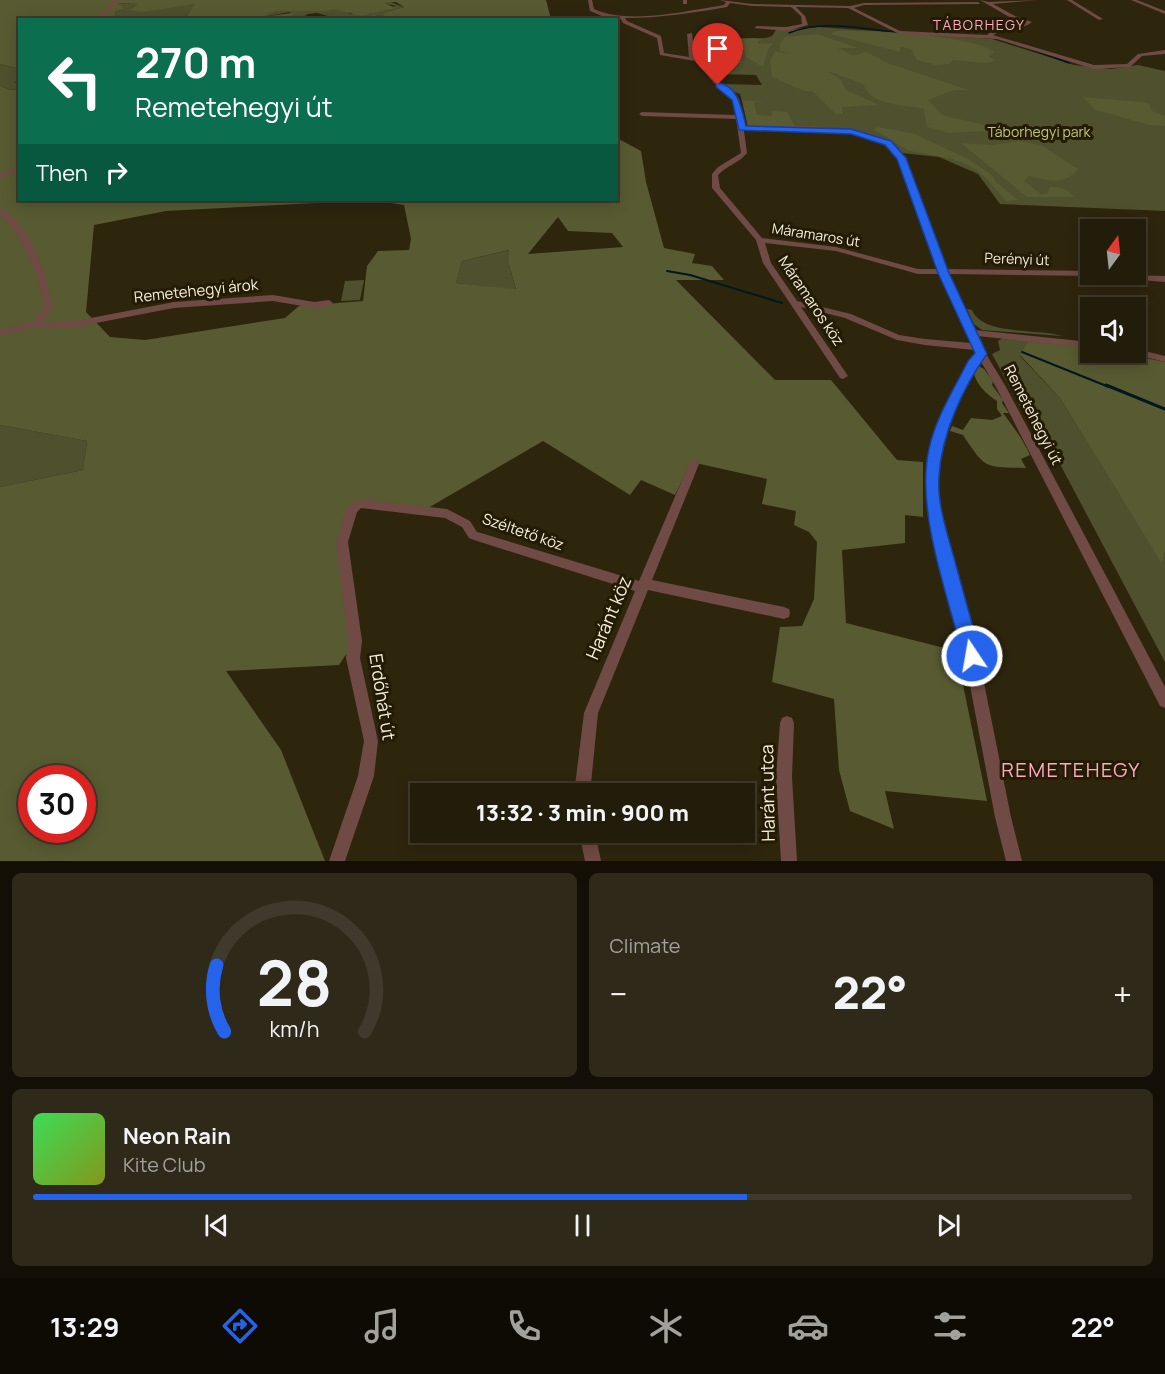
<!DOCTYPE html>
<meta charset="utf-8">
<style>
:root{--surface:#221c0a;--page:#2e2918;--text:#f1f3f6;--muted:#a2a19c;--line:#3f3a2b;--accent:#2563eb}
body{margin:0;font-family:Manrope,sans-serif;background:var(--page);color:var(--text);height:100vh;display:flex;flex-direction:column;font-size:22px;white-space:nowrap}
*{box-sizing:border-box;margin:0}
p{font-size:20px;color:var(--muted)}
.icon{flex:none;width:33px;height:33px;fill:none;stroke:currentColor;stroke-width:2;stroke-linecap:round;stroke-linejoin:round}
.map{position:relative;height:861px;overflow:hidden}
.details{display:flex;flex-direction:column;gap:12px;padding:12px;background:#130f06;flex:1}
.details>*{flex:none}
.banner{position:absolute;left:18px;top:18px;width:600px;height:183px;border-radius:0px;box-shadow:0 3px 15px #0003,0 0 0 2px var(--line);background:#0b6e4f;color:#fff;overflow:hidden}
.needle{width:39px;rotate:15deg}
.controls{position:absolute;left:1080px;top:219px;display:grid;gap:12px}
.controls a{display:grid;place-items:center;width:66px;height:66px;border-radius:0px;background:var(--surface);box-shadow:0 3px 15px #0003,0 0 0 2px var(--line);font-size:30px}
.speed{position:absolute;left:18px;top:765px;display:flex;gap:12px;font-size:30px;font-weight:700;text-align:center}
.speed>*{display:grid;place-content:center;width:78px;height:78px;border-radius:50%;background:var(--surface);box-shadow:0 3px 15px #0003,0 0 0 2px var(--line);line-height:1}
.speed .limit{border:9px solid #d22;background:#fff;color:#111}
.pin{position:absolute;display:grid;place-items:center;width:51px;height:51px;color:#fff;margin:-62px -26px;border-radius:50% 50% 50% 0;rotate:-45deg;box-shadow:0 0 6px #0007}
.pin .icon{rotate:45deg}
.me{position:absolute;width:66px;margin:-33px;rotate:348deg;stroke-linejoin:round;filter:drop-shadow(0 0 4px #0008)}
.turn{display:flex;align-items:center;gap:21px;height:126px;padding:0 18px;font-size:27px}
.turn .icon{width:78px;height:78px;stroke-width:2.5}
.turn b{display:block;font-size:42px;line-height:51px}
.then{display:flex;align-items:center;height:57px;padding:0 18px;background:#0003;gap:12px;font-size:22px}
.big{font-size:45px;font-weight:800;line-height:1.1}
.details .widget{flex:1;display:flex;flex-direction:column;justify-content:center;gap:9px;min-width:0;padding:0 21px;border-radius:9px;background:var(--page)}
.details .dial{align-items:center;gap:0}
.dial svg{height:156px;overflow:visible;fill:none;stroke:var(--line);stroke-width:7;stroke-linecap:round;text-anchor:middle}
.dial text{fill:var(--text);stroke:none}
.song{display:flex;align-items:center;gap:18px}
.cover{width:72px;height:72px;border-radius:9px;background:linear-gradient(135deg,hsl(130 70% 55%),hsl(70 70% 35%))}
.played{height:6px;border-radius:3px;background:linear-gradient(90deg,var(--accent) 65%,var(--line) 65%)}
.keys{display:flex;justify-content:space-around;direction:ltr}
.heat{display:flex;justify-content:space-between;align-items:center;font-size:33px;direction:ltr}
.details .tiles{flex:1;display:grid;gap:12px;grid-template-columns:1fr 1fr}
.widget:last-child{grid-column:span 2}
.trip{position:absolute;left:410px;top:783px;width:345px;height:60px;border-radius:0px;background:var(--surface);box-shadow:0 3px 15px #0003,0 0 0 2px var(--line);font-weight:800;line-height:60px;text-align:center}
.dock{display:flex;height:96px;justify-content:space-around;align-items:center;background:#0e0b04;color:var(--muted)}
.dock .icon{width:42px;height:42px}
.dock .active{color:var(--accent)}
.dock b{font-size:27px;color:var(--text)}
.map>svg:first-child{display:block}
</style>
<div class="map">
<svg width="1165" height="861" viewBox="0 0 1165 861">
<rect width="100%" height="100%" fill="#2e250d"/>
<path fill="#4e502e" d="M390 2 404 7 384 13 386 18 376 15 369 18 373 19H338L317 13 308 14 300 19H292L290 12 262 17 276 11 311 9H344L350 14H369L396 6 382 3Z
M118 3 139 4 130 9 196 4 183 19 116 17 115 12 123 9 116 5Z
M818 27 992 39 1074 65 1111 69 1138 65 1165 71V211L1000 204 978 174 939 157 902 153 891 142 867 133 843 129 769 128 742 101 740 94 727 89 723 84 762 85 756 75 714 74 698 58 730 55 725 45H729V39L766 38 772 36 776 30Z
M0 64 19 69V77L15 83H19V89L10 90 0 86Z
M510 250 509 265 516 290 456 283 462 261Z
M364 280 360 300 341 301 345 281Z
M967 309 972 310C983 336 1037 328 1062 336L982 330 974 324Z
M1003 338 1028 341 1020 356 1060 398 1162 563 1165 552V662L1044 434 1034 432 992 354 1000 350 998 341Z
M0 425 87 441 83 470 0 487Z"/>
<path fill="#585a31" fill-rule="evenodd" d="M0 0H546L551 19 373 20 368 17 373 14 385 18 383 13 404 7 396 2 384 3 396 8 361 16 334 9 326 11H276L263 17 298 12 291 16 293 19 183 20 195 4 141 12 129 10 138 4 119 3 117 4 122 5 123 9 115 12 116 17 128 19 20 20 19 69 0 64Z
M838 31C867 30 974 35 994 52L989 56 995 61 986 63 953 60 950 64 935 65 917 60 911 49 900 47V52L830 34Z
M817 34 858 48H838C849 53 853 60 865 51L887 63 969 90H954L928 100 942 115 989 126 988 131 949 133 927 127 924 109C903 104 872 107 863 84L828 71 841 80 846 90 879 105 842 107 843 114H836L812 91H804L772 77 770 61 775 51 793 54 780 51 779 45 785 37Z
M754 38 764 40 758 41V44L773 43 768 50 763 67 746 57 744 50H735L738 59 743 63 709 64 704 59 733 57 728 47 731 39Z
M0 86 10 90 19 89 20 200H616L617 138 641 151 646 182 664 248 695 254 692 263 712 266 724 280H676L775 380H831L897 460 923 462V517L905 515V543L842 550 846 623 956 651 987 801 885 791 894 829 850 811 839 770 834 699 772 682 780 627 802 626 814 599 817 542 809 532 794 525 796 511 762 504 767 479 691 462 675 495 641 480 630 495 543 441 428 508 359 503 342 542 355 641 339 665 226 671 281 750 325 861H0V487L83 470 87 441 0 425ZM372 200 404 205 411 239 409 250 378 251 367 266 363 301 299 306 285 318 145 340 110 337 86 312 94 225 166 211ZM558 217 568 231 612 233 623 247 528 254ZM509 250V265L516 289 456 283 462 261ZM32 778H82V830H32Z
M1082 97 1142 102 1149 104 1152 111 1165 116V126L1149 125 1096 110Z
M742 101H766L754 102 757 115 771 116 773 111 787 112 795 127H748Z
M877 127 913 133 970 160 992 175 996 182 1018 200 1006 201C971 157 961 161 910 151 905 150 884 134 874 130Z
M1019 141 1041 145 1078 169C1064 186 1048 181 1029 176L1024 181 1041 194H1047L1050 187C1061 187 1067 188 1074 197H1027L961 143 992 145Z
M1028 341 1086 347H1090V352L1121 353 1165 362V552L1162 564 1060 398 1020 355Z
M977 365 984 369 993 381 992 385 1003 400 1002 403 1009 413H1003C1013 426 1023 440 1030 455L1021 459 1026 468C985 467 986 470 963 435L950 431 952 426 963 430 971 418 992 420 1002 416 997 409V401C986 394 974 383 973 368Z"/>
<g fill="none" stroke-linecap="round" stroke-linejoin="round">
<path stroke="#00181f" stroke-width="1.5" d="M789 33C824 19 860 29 897 32
M1028 48 1069 63"/>
<path stroke="#00181f" stroke-width="2" d="M667 271 690 275 782 303
M1022 352 1109 387"/>
<path stroke="#00181f" stroke-width="3" d="M1106 385 1165 409"/>
<path fill="#704a44" fill-rule="evenodd" d="M115 0H120L100 20H95Z
M588 0H592L594 9C629 25 686 11 724 5L726 2 720 0 752 4 850 6 864 3 978 2 980 4 864 5 854 8 900 31 987 35C998 25 1013 28 1026 22L1011 18 980 0 989 2 1037 0 993 4 1015 16 1032 22C1021 31 1005 27 993 35L1094 65 1127 64 1138 54 1165 50V54L1142 56 1130 67 1094 69 997 39 899 34 848 8 796 7 805 16 808 25 786 31 754 28 757 26 786 27 802 24 801 16 791 7 752 6 730 3 727 7C693 13 659 18 625 18L627 21 661 36 664 53 689 57 687 34 692 33 695 58 699 59 724 88 739 99 742 115 744 117 742 119 743 127C782 127 866 121 896 146 899 149 902 155 904 158L946 269 1090 271V274L1165 276V282L1092 276 948 274 975 330 1090 342V348L977 336 986 354 1006 387 1165 687V708L1160 706 996 387 980 360C974 369 970 380 965 389 949 424 938 458 938 497L974 633 1011 817 1022 861H1006L995 817 960 633 926 497C927 456 940 422 957 386 963 374 967 362 976 353L974 350 925 345 897 340 845 318 801 307 848 376 843 379 840 378 763 263 756 240 712 188V174L718 167 741 153 736 119 642 116 639 114 642 112 735 115 733 100 720 90 695 61 660 55 657 38 623 23 620 18 602 16 590 11ZM744 131C784 131 873 122 898 158L937 269H918L836 247 762 238 720 188 718 175C726 166 739 163 747 153ZM765 243 836 251 918 274H939L971 343 925 339 899 335 851 314 797 301 771 263Z
M683 0H687V4H683Z
M1067 0H1072L1103 19 1099 20Z
M1131 0H1137L1165 11V14Z
M20 167V171L0 177V173Z
M0 209C30 223 47 277 53 307L42 323 75 321 174 302 273 295 314 302 329 300 333 303 329 306 314 308 273 301 174 308 75 327 28 328 0 336V330L34 321 45 307C37 273 26 239 0 215Z
M1136 349 1165 356V362L1133 354 1132 352H1136Z
M694 460 698 461 699 464 652 580 784 607 789 609 790 613 789 617 784 619 648 590 598 713 590 794H574L584 713 635 591 474 540 469 538 462 527 445 518 361 508 357 512 348 542 362 641 360 658 378 741 374 776 345 861H329L358 776 364 741 346 658 348 641 336 542 346 510 355 500 359 499 447 509 470 521 477 532 481 533 639 581 689 464 690 461Z
M787 716 792 718 794 723 792 777 797 861H781L776 777 780 723 782 718Z
M579 832H595L601 861H585Z"/>
</g>
<path fill="#2563eb" stroke="#184099" stroke-width="1.5" d="M716 83C738 83 742 110 746 126L851 129 891 141 906 158 949 273 987 354C963 387 941 435 939 477 937 503 947 533 954 558 963 591 972 623 981 656L978 662 972 664 966 662 963 656C948 597 915 509 929 449 935 419 954 389 968 361L975 353 938 273 897 159 885 145 851 134 739 130 732 100 716 87Z"/>
<g text-anchor="middle" stroke-width="6" stroke-linejoin="round" paint-order="stroke">
<g font-size="14" letter-spacing="1.5" fill="#fbaac0" stroke="#241b04">
<text x="979" y="30">TÁBORHEGY</text>
</g>
<g font-size="14" fill="#c0c47f" stroke="#241b04">
<text x="1039" y="137">Táborhegyi park</text>
</g>
<g font-size="14" fill="#f5efe0" stroke="#241b04">
<text transform="translate(816 235) rotate(9)" y="5">Máramaros út</text>
<text transform="translate(1017 259) rotate(2)" y="5">Perényi út</text>
</g>
<g font-size="15" fill="#f5efe0" stroke="#241b04">
<text transform="translate(196 291) rotate(-6)" y="5">Remetehegyi árok</text>
<text transform="translate(811 301) rotate(56)" y="5">Máramaros köz</text>
<text transform="translate(1033 415) rotate(63)" y="5">Remetehegyi út</text>
<text transform="translate(523 532) rotate(19)" y="5">Széltető köz</text>
</g>
<g font-size="18" fill="#f5efe0" stroke="#241b04">
<text transform="translate(609 618) rotate(-67)" y="6">Haránt köz</text>
<text transform="translate(382 697) rotate(81)" y="6">Erdőhát út</text>
<text transform="translate(768 793) rotate(-91)" y="6">Haránt utca</text>
</g>
<g font-size="20" letter-spacing="1.5" fill="#fbaac0" stroke="#241b04">
<text x="1071" y="777">REMETEHEGY</text>
</g>
</g>
</svg>
<div class="controls">
<a><svg class="needle" viewBox="-14 -14 28 28"><path d="M0-13l5 13h-10z" fill="#e53935"/><path d="M0 13l5-13h-10z" fill="#a2a19c"/></svg></a>
<a><svg class="icon" aria-label="sound" viewBox="0 0 24 24"><path d="M4 9h4l5-4v14l-5-4H4zM17 9q2 3 0 6"/></svg></a>
</div>
<div class="speed"><div class="limit">30</div></div>
<div class="pin" style="left:718px;top:85px;background:#d93025"><svg class="icon" aria-label="arrive" viewBox="0 0 24 24"><path d="M6 21V4h12l-3 4 3 4H6"/></svg></div>
<svg class="me" style="left:972px;top:656px" viewBox="-20 -20 40 40"><circle r="17" fill="#2563eb" stroke="#fff" stroke-width="3"/><path d="M0-11L8 9 0 5-8 9z" fill="#fff"/></svg>
<div class="trip">13:32 · 3 min · 900 m</div>
<div class="banner">
<div class="turn"><svg class="icon" aria-label="left" viewBox="0 0 24 24"><path d="M17 20v-9H6M10 6l-5 5 5 5"/></svg><div><b>270 m</b>Remetehegyi út</div></div>
<div class="then">Then<svg class="icon" aria-label="right" viewBox="0 0 24 24"><path d="M7 20v-9h11M14 6l5 5-5 5"/></svg></div>
</div>
</div>
<section class="details">
<div class="tiles">
<div class="widget dial"><svg viewBox="0 0 100 80">
<path d="M14 69A42 42 0 1 1 86 69"/>
<path d="M14 69A42 42 0 0 1 10 35" stroke="#2563eb"/>
<text x="50" y="56" font-size="32" font-weight="700">28</text>
<text x="50" y="72" font-size="11">km/h</text>
</svg></div>
<div class="widget"><p>Climate</p>
<div class="heat"><a>−</a><b class="big">22°</b><a>+</a></div>
</div>
<div class="widget">
<div class="song"><i class="cover"></i><div><b>Neon Rain</b><p>Kite Club</p></div></div>
<div class="played"></div>
<div class="keys"><svg class="icon" aria-label="previous" viewBox="0 0 24 24"><path d="M18 5L8 12l10 7zM5 5v14"/></svg><svg class="icon" aria-label="pause" viewBox="0 0 24 24"><path d="M8 5v14M16 5v14"/></svg><svg class="icon" aria-label="next" viewBox="0 0 24 24"><path d="M6 5l10 7-10 7zM19 5v14"/></svg></div>
</div>
</div>
</section>
<nav class="dock">
<b>13:29</b>
<svg class="icon active" aria-label="directions" viewBox="0 0 24 24"><path d="M12 3l9 9-9 9-9-9zM9 14v-3h6M13 9l2 2-2 2"/></svg>
<svg class="icon" aria-label="music" viewBox="0 0 24 24"><path d="M9 18V5l10-2v13"/><circle cx="6" cy="18" r="3"/><circle cx="16" cy="16" r="3"/></svg>
<svg class="icon" aria-label="phone" viewBox="0 0 24 24"><path d="M5 4h4l2 5-3 2q2 4 5 5l2-3 5 2v4C11 20 4 13 5 4z"/></svg>
<svg class="icon" aria-label="climate" viewBox="0 0 24 24"><path d="M12 3v18M4 7l16 10M4 17L20 7"/></svg>
<svg class="icon" aria-label="car" viewBox="0 0 24 24"><path d="M5 17H2v-5l4-1 3-4h7l3 4 3 1v5h-3M9 17h6M6 11h13"/><circle cx="7" cy="17" r="2"/><circle cx="17" cy="17" r="2"/></svg>
<svg class="icon" aria-label="filters" viewBox="0 0 24 24"><path d="M4 7h16M4 17h16"/><circle cx="9" cy="7" r="2"/><circle cx="15" cy="17" r="2"/></svg>
<b>22°</b>
</nav>
